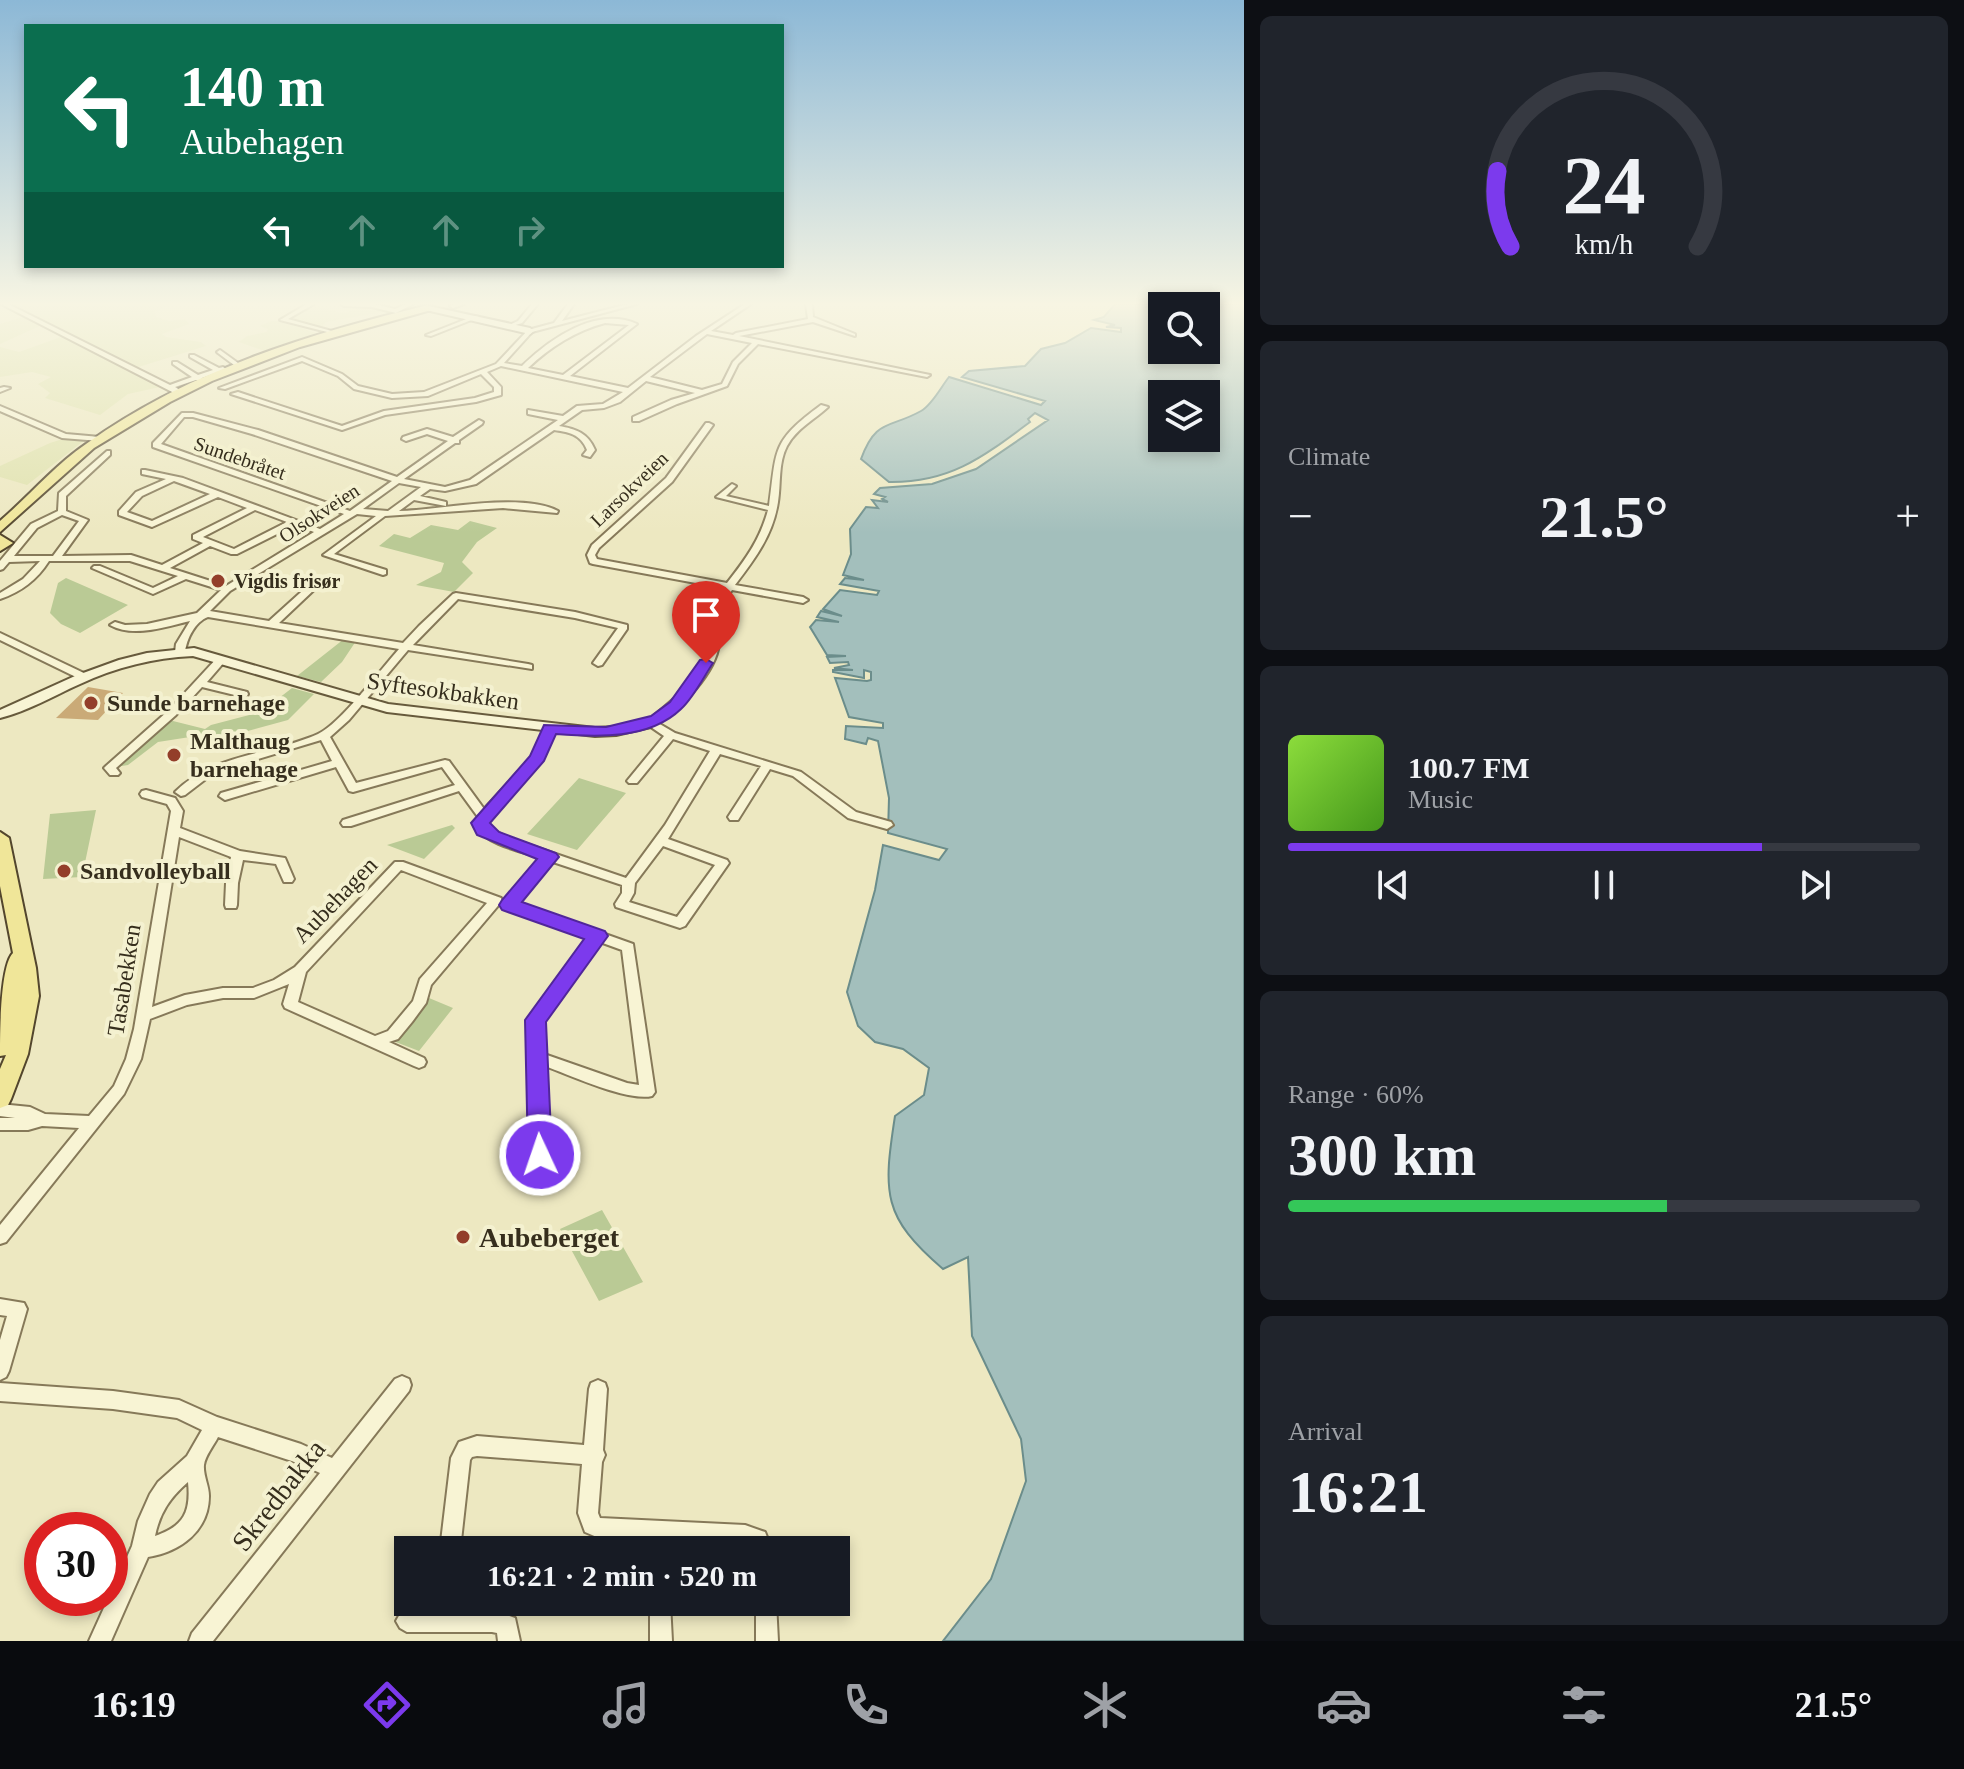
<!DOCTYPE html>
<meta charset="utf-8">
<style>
:root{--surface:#171b24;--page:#20242c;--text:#f1f3f6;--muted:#9ea1a6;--line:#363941;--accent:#7c3aed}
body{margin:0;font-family:Georgia,serif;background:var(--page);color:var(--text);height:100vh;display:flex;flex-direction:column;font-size:30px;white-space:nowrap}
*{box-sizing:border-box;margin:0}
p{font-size:26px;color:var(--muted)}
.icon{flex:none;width:44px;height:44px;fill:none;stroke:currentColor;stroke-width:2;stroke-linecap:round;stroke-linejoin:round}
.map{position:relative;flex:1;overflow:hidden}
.sheet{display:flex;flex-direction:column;gap:16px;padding:16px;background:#0d0f14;width:720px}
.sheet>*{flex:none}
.banner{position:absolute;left:24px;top:24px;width:760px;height:244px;border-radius:0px;box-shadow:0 4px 12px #0003;background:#0b6e4f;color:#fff;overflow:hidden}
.buttons{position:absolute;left:1148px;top:292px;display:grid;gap:16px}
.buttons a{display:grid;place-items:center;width:72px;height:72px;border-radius:0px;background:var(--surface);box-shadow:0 4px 12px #0003;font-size:40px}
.speed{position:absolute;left:24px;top:1512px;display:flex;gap:16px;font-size:40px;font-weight:700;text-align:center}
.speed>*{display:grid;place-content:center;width:104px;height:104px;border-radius:50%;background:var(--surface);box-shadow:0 4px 12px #0003;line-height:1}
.speed .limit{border:12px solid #d22;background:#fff;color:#111}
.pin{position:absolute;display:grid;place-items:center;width:68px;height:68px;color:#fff;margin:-82px -34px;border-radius:50% 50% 50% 0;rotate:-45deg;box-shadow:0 0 8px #0007}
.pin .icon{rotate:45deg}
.me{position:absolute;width:88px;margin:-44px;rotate:357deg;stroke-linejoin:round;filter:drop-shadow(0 0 6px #0008)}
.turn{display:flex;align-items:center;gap:28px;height:168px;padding:0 24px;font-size:36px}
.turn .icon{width:104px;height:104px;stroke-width:2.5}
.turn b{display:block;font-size:56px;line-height:68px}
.lanes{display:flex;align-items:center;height:76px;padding:0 24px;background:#0003;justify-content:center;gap:40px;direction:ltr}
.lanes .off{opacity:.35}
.big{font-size:60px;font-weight:600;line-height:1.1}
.sheet .card{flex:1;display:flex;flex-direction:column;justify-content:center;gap:12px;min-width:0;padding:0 28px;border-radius:12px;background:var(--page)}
.sheet .dial{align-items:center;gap:0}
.dial svg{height:208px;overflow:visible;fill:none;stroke:var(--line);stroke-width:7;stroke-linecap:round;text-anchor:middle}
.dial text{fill:var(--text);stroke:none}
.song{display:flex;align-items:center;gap:24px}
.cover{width:96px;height:96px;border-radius:12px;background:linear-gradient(135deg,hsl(90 70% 55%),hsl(100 70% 35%))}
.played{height:8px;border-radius:4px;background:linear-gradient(90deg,var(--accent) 75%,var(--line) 75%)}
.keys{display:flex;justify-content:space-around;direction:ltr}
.heat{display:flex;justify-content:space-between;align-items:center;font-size:44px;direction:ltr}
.charge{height:12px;border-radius:6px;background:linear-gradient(90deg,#34c759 60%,var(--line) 0)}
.trip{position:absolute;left:394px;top:1536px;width:456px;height:80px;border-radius:0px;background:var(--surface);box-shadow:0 4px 12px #0003;font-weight:600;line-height:80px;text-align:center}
.tabs{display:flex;height:128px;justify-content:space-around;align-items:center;background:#090b0e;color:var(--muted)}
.tabs .icon{width:56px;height:56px}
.tabs .on{color:var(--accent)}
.tabs b{font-size:36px;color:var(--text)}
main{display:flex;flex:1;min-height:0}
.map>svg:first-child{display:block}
</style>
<main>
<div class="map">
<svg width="1244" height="1641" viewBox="0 0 1244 1641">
<rect width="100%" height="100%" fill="#ede8c1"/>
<path fill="#e0e2ae" d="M8 304H174L155 311 156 317 170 321 185 319 189 324 162 334 166 337 201 342 206 346 132 369Z
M314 306 343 313 371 306 388 311 326 322 320 329 287 320 286 317Z
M23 317 42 325 0 344V324Z
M271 321H280L316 333 265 351 239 342 247 336 267 332 268 329 260 326Z
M61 337H66L160 387 128 394 100 415 45 398 50 393 38 384 51 377 32 372 0 377V347L19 352Z
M69 437 86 439 27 485 0 477V466L50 443Z"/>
<path fill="#baca95" d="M470 521 497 528 477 542 462 562 473 573 454 592 416 585 441 572 444 563 379 546 394 534 410 538 431 525 458 530Z
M66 578 128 605 80 633 61 624 50 613 58 583Z
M344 639 356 641 342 662 321 682 297 676Z
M292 688 314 694 288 720 208 742 190 737 158 742 128 765 116 767 169 720 205 729 211 725 261 712Z
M579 778 626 793 577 850 527 834Z
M96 810 82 877 43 879 50 814Z
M452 825 455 828 424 859 387 845Z
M429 998 453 1008 419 1051 393 1041Z
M602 1210 643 1282 599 1301 560 1229Z"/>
<path fill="#a3bfbc" stroke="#6b8d8b" stroke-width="2" fill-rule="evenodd" d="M1115 304H1244V1641H943L991 1579 1026 1481 1021 1439 972 1336 968 1257 943 1269C882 1217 883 1193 895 1116L924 1095 929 1068 903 1049 875 1042 858 1026 847 992 875 890 883 845 939 860 947 849 888 833 889 798 878 741 868 738 866 744 845 739 846 726 883 728V723L849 717 835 678 867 681 871 680V672L864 670V678L833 672V670H853L834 668 849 665 848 662 830 663 827 657 846 656 827 655 810 627 816 620 839 622 817 617 821 611 842 616 823 609 840 590 877 595 879 591 840 584 845 578 864 580 843 575 851 554 850 529 866 507 878 508 872 500 888 502 882 499 885 497 874 494 880 488 932 484 976 469 1048 420 1035 413 1028 419 1030 422C983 457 950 483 889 482L861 459C876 418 889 429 921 411 932 405 941 387 949 377L1041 405 1045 401 962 377 969 371 1025 366 1041 349 1065 343 1091 328 1121 332V328L1106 327 1115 325 1094 320 1104 317ZM1162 306H1206V350H1162ZM1162 394H1206V438H1162Z"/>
<path fill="#caaa77" d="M88 687 123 693 98 720 56 718Z"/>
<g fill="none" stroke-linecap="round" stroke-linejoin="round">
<g stroke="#867959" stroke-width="4">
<path id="street" d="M1 304H8L170 385 192 377 173 364V362H177L198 375 213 370 190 357V355H194L219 368 223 367 226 369 202 378 201 380H196L175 387 185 393 178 395Z
M307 304H314L288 319 339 333V335L280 320Z
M341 304H374L395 309 406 304H413L396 313 372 307 344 306Z
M455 304H464L453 308 450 306Z
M532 304H538L522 323 509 327V325L518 321Z
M568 304H574L562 321 628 304H637L532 332 504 363 522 366C550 339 596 306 637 324L570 376 628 388 696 336 745 304H751L711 331 733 335 736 333 808 319 806 304H812L813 317 855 334V336L813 322 739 336 930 375 927 377 758 344 738 364 727 386 677 404 639 421H633V417L671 400 695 393 646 381 620 402 604 408 582 410 559 426C576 429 588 433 595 450L590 457 583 455 587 450C581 434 568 432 554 430L476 484 445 491 430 489 420 496 446 502V506L414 500 399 511C442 510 521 492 558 511L557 513 503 508 385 516 334 554 386 570V574L383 575 323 555 376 516 357 514 230 591 210 611 269 621 310 584H316V588L279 623 403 643 419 626 453 594 456 593 575 612 627 625V629L602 665 598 666 593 663 618 628 575 618 458 599 413 645 528 664 532 665V669L408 650 349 720 330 737 356 783 445 760 449 761 484 809 533 756 546 726H554L555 728 542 759 489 818 486 826 506 837 626 878 665 825 710 751 673 739 637 783H629L627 781 664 736 645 723C668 703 702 681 708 647 714 619 703 616 723 588L593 564 590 563 587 555 592 545 666 478 706 423H709L713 425 672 482 599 548 595 555 597 559 727 583C745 560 760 540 768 510L716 497 732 484 736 486 726 496 769 506C777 448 771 442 821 405L828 407C814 420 796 429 787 446 778 463 781 484 778 502 773 535 755 559 735 585L803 597 808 600 803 603 732 590C715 613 722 618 719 644 716 672 681 709 658 723L675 733 801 772 856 812 891 822 893 825 887 829 848 818 793 776 770 769 738 820H730L728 817 761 766 720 754 668 839 727 860 729 863 685 926 680 928 616 907 615 904 622 893V885L553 862 518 903 633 944 655 1092 652 1096C629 1102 569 1075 545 1066L548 1155 546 1160 540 1162 534 1160 532 1155 530 1061 528 1057 530 1053 529 1020 588 938 504 908 503 905 542 858C520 851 488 845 474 826L478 817 459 791 351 826H343L341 823 343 820 455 785 442 767 353 792 349 791 336 767 225 800 219 796 221 793 332 761 321 740 215 772 185 795 181 796 175 792C214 753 271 755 318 734 340 724 381 669 399 649L208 617C195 622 187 638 185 652L180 655 175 652 176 644 190 621C165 627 133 638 110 625L115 622 125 625 147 624 197 613 221 590 186 579 153 594 92 568 94 566H100L153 588 178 576 130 561H49C37 580 21 592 0 599V593L23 579 40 561 9 562 3 569 0 570V561L31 524 58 511 59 493 107 451H110V455L66 496V511L88 520 62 556 131 555 162 565 203 543 193 539V535L247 508 218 497 152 527 119 515V511L136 492 166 479 142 474V470H145L183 478 320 529 344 514 153 447V443L182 413H193L258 430 397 477 448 441 427 434 406 441 402 439 403 437 427 429 453 437 479 420 483 422 482 424 459 440V443H455L404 479 445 487 470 480 558 420 528 414V410L563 416 577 406 603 404 623 392 501 366 487 372 501 387V395L476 402 385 415 342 430 231 394 238 392 342 426 384 411 475 398 494 392V387L481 374 428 396 392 398 354 389 338 376 302 361 225 389 219 388 302 357 342 374 358 386 392 394 424 392 496 364 528 330 554 323ZM605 323 629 325 563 375 528 368C550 347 575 331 605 323ZM707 334 752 343 733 362 722 384 702 390 650 377ZM184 417H193L252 434 392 481 350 511 161 444ZM174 481 210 494 152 521 127 512 142 496ZM399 483 421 487 388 511 363 509ZM255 510 287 522 234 549 203 537ZM62 515 79 521 53 556H14L37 528ZM295 525 314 532 226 586 170 568 210 546 231 554H237ZM663 846 715 865 677 917 629 902 634 893 635 883ZM600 942 622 950 639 1085 627 1083 544 1054 543 1021Z
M474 316 479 317 431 336 426 335Z
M220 350 238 363V365H234L218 353 217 352Z
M4 387 10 388 0 392V388Z
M0 406 66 434 100 437 104 439 100 441 62 438 0 411Z
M0 633 88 675 89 677 84 680 80 679 0 640Z
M221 657 226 660 207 682 247 692 248 694 247 696 243 697 202 687 176 715 116 768 120 773 118 775H110L104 768 106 766 168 711 217 658Z
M146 790 175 798 183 811 180 828 240 851 285 858 294 879 292 882H284L276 864 243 860 238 883 237 905 236 908H226L225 905 226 883 231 857 179 837 152 1007 185 995 223 988H253L274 980 295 967 395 862H403L501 898 502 901 431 985 426 1003 412 1022 398 1039 389 1042 424 1058 426 1062 424 1066 419 1068 414 1066 285 1008 283 1004 289 984 254 998H223L187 1005 150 1019 141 1059 124 1094 6 1242 0 1244V1225L79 1128 42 1126 28 1130H0V1118H15L0 1116V1104L30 1107 45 1114 89 1116 114 1086 126 1059 134 1029 171 811 167 804 142 797 140 794 142 791ZM401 870 487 903 420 979 413 1001 388 1031 375 1036 298 1002 306 972Z
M0 1299 24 1303 27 1309 9 1371 6 1377 0 1380V1340L7 1316 0 1315Z
M402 1376 409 1379 411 1385 409 1391 213 1641H189L192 1633 320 1473 298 1463 218 1437C214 1445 205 1456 204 1465 203 1475 209 1486 209 1496 209 1531 180 1552 148 1557L111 1641H89L132 1546 138 1521 150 1494 158 1482 187 1456 202 1430 177 1418 113 1409 0 1401V1383L113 1391 179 1400 217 1417 301 1444 332 1458 395 1379ZM188 1482C191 1512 184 1526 155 1536 160 1512 170 1498 188 1482Z
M598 1380 605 1383 607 1389 603 1450 605 1455 602 1462 598 1513 600 1518 745 1525 765 1532 772 1550H752L751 1547 745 1545 670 1542V1550H650V1541L599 1538 585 1532 578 1513 582 1464 477 1456 472 1457 470 1460 460 1550H440L451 1458 459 1442 477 1436 584 1445 589 1389 591 1383Z
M434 1602H454L455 1610H492L515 1618 520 1641H498L497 1633 492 1632H407L400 1628 396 1621 400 1614 407 1610H433Z
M650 1602H670L672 1641H650Z
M756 1602H776L778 1641H756Z"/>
</g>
<g stroke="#675a3c" stroke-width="4">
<path id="secondary" d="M429 306 530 328 534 331 530 334 426 310Z
M194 648 388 704 595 728 616 727 650 719 657 723 655 726 616 735 595 736 387 712 193 656C153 658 116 667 80 684 53 696 28 711 0 718V710L75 676 119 660 147 653Z"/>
</g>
<g stroke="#53462d" stroke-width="4">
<path id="primary" d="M428 305 431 310 300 347 212 381 170 402 94 448 0 532V521C29 496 54 466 86 444 187 371 308 334 428 305Z
M0 535 13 543 0 551Z
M0 832 9 838 36 968 39 996 28 1054 11 1099 8 1105 0 1108V1069L6 1055 0 1056C0 1034 0 966 13 953L0 886Z"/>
</g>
<use href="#street" fill="#f8f4d4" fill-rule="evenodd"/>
<use href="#secondary" fill="#f8f4d4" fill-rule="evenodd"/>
<use href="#primary" fill="#f0e699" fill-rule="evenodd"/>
</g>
<linearGradient id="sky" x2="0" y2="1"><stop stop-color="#8cb8d6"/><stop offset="0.57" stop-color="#f7f5e3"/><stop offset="1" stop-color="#f7f5e3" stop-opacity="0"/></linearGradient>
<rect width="1244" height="533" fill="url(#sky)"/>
<path fill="#7c3aed" stroke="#51269a" stroke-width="2" d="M706 659 713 663C703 678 694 697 681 709 649 740 596 737 556 734L544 761 490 823 499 832 556 853 559 857 522 902 605 931 608 936 546 1022 552 1155 548 1162 540 1165 531 1162 528 1155 525 1020 584 939 502 910 499 905 502 900 537 859 477 835 471 823 530 756 544 725 606 727 651 716 670 702 700 660Z"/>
<g fill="#933e2a" stroke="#f4f1d0" stroke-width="3">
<circle cx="218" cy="581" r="8"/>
<circle cx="91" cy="703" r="8"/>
<circle cx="174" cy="755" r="8"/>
<circle cx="64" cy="871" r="8"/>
<circle cx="463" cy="1237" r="8"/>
</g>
<g text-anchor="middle" stroke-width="8" stroke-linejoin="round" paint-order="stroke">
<g font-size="20" fill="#362e1d" stroke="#f4f1d0">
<text transform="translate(240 458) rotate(19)" y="7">Sundebråtet</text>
<text transform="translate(629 489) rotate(-44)" y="7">Larsokveien</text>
<text transform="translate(319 513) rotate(-33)" y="7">Olsokveien</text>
</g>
<g font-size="20" font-weight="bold" fill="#362e1d" stroke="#f4f1d0" text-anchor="start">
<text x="234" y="588">Vigdis frisør</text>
</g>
<g font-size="24" fill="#362e1d" stroke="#f4f1d0">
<text transform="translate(443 691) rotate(8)" y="8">Syftesokbakken</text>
<text transform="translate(335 900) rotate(-46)" y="8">Aubehagen</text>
<text transform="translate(124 980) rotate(-81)" y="8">Tasabekken</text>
</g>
<g font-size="24" font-weight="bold" fill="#362e1d" stroke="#f4f1d0" text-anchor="start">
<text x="107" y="711">Sunde barnehage</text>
<text x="190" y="749">Malthaug<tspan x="190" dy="28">barnehage</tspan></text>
<text x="80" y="879">Sandvolleyball</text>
</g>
<g font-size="28" font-weight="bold" fill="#362e1d" stroke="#f4f1d0" text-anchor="start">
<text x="479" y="1247">Aubeberget</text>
</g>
<g font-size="28" fill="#362e1d" stroke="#f4f1d0">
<text transform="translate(278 1495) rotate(-52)" y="10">Skredbakka</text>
</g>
</g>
</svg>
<div class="buttons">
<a><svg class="icon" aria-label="search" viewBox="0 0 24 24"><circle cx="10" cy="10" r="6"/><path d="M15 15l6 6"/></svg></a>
<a><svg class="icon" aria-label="layers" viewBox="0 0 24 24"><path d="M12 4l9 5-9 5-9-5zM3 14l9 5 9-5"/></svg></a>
</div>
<div class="speed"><div class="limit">30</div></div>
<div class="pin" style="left:706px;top:663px;background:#d93025"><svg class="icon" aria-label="arrive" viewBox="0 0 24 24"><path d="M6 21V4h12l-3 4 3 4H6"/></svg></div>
<svg class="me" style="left:540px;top:1155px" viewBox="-20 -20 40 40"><circle r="17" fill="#7c3aed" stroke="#fff" stroke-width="3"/><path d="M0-11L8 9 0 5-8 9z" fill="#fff"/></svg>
<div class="trip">16:21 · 2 min · 520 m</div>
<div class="banner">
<div class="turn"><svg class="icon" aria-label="left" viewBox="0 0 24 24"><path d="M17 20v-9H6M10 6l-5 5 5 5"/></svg><div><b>140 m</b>Aubehagen</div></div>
<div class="lanes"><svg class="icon" aria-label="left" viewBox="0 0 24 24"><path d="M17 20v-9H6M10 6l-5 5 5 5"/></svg><svg class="icon off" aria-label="ahead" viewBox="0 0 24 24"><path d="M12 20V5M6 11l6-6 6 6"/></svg><svg class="icon off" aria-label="ahead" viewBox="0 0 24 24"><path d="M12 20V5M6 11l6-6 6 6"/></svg><svg class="icon off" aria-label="right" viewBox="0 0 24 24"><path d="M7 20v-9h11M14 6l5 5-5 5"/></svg></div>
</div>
</div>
<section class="sheet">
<div class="card dial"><svg viewBox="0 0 100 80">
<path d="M14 69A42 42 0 1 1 86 69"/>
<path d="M14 69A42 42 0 0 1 9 40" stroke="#7c3aed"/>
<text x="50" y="56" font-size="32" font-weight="700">24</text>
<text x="50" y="72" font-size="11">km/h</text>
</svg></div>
<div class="card"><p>Climate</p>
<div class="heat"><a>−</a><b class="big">21.5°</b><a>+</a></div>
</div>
<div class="card">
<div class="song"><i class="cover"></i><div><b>100.7 FM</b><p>Music</p></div></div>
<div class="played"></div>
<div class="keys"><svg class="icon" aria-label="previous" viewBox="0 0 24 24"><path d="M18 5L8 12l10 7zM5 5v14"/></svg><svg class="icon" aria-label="pause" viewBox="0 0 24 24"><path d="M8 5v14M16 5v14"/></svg><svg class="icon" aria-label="next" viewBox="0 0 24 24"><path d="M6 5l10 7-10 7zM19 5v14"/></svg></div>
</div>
<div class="card"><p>Range · 60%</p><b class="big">300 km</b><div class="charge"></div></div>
<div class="card"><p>Arrival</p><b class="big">16:21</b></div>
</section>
</main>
<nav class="tabs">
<b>16:19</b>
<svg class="icon on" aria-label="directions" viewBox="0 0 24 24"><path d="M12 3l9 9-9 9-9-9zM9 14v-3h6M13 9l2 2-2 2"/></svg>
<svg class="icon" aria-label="music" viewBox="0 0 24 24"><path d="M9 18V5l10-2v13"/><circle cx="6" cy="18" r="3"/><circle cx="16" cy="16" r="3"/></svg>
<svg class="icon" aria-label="phone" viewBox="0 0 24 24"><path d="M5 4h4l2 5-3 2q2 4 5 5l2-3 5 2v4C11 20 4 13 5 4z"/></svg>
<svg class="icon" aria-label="climate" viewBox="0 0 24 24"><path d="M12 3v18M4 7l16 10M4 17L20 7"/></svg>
<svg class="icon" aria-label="car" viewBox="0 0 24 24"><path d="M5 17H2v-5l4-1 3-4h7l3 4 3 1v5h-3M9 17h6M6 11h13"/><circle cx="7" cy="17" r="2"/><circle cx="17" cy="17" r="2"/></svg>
<svg class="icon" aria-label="filters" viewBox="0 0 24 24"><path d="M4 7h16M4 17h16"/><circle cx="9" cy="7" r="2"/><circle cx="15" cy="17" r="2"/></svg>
<b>21.5°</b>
</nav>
